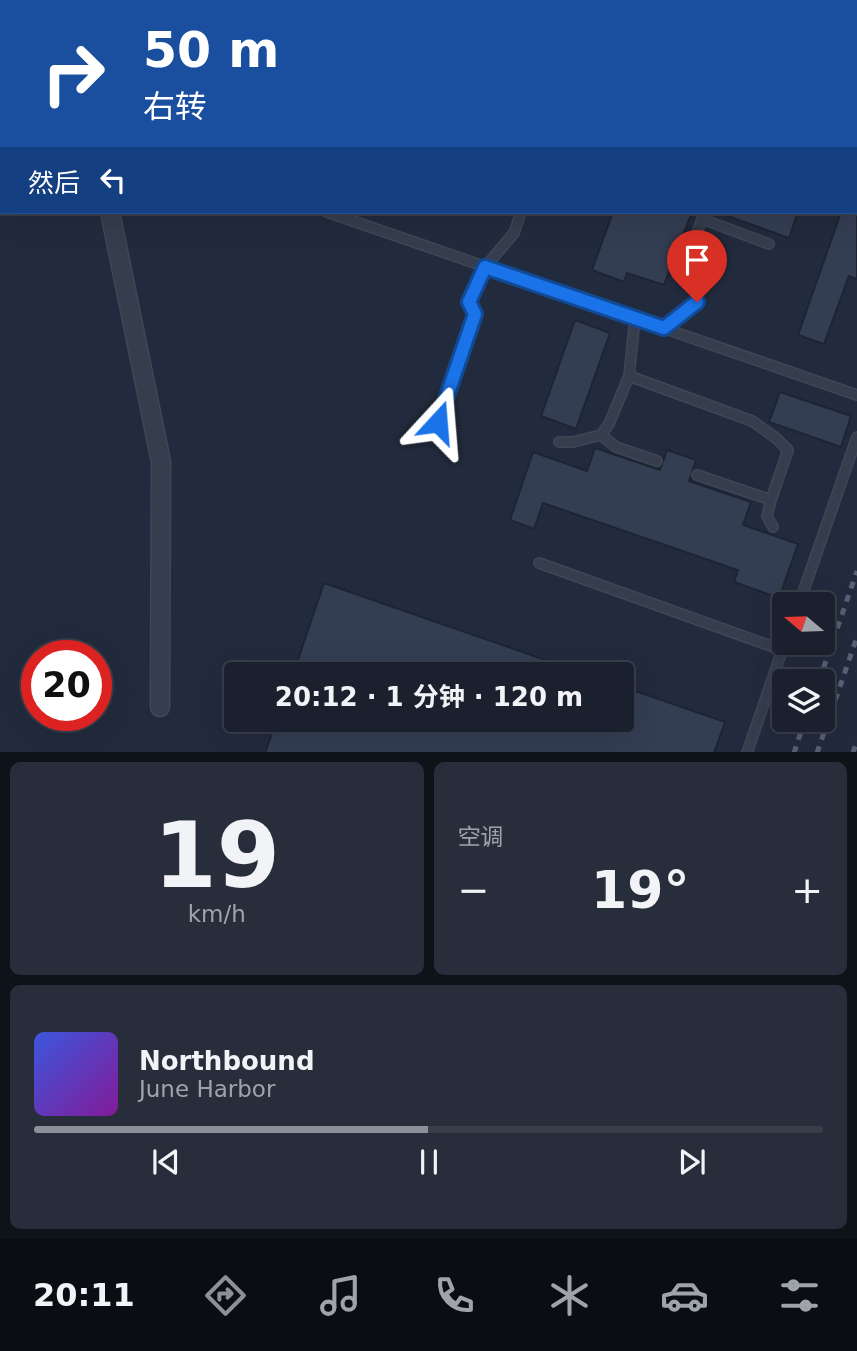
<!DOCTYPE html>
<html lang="zh">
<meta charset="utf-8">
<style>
:root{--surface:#1a202e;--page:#272d3a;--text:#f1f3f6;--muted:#9fa3aa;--line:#383e4a;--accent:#8c9099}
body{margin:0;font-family:"DejaVu Sans","Noto Sans SC",sans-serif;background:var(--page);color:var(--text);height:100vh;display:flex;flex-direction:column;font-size:26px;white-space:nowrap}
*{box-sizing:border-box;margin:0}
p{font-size:23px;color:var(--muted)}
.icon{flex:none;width:38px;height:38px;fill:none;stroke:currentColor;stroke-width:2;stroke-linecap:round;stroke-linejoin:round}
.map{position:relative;height:752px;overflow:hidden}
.details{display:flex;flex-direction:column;gap:10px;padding:10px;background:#0e1219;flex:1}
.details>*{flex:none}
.hud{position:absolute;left:0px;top:0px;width:858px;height:214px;box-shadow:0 7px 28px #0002,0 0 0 2px var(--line);background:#1a4fa0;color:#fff;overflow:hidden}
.needle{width:46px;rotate:289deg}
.controls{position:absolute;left:772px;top:592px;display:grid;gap:14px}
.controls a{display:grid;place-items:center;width:63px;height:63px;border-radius:7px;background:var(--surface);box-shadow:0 7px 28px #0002,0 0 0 2px var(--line);font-size:35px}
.speed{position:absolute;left:21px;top:640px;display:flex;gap:14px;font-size:35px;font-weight:700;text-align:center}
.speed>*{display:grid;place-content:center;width:91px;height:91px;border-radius:50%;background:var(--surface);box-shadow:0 7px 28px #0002,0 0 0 2px var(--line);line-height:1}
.speed .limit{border:10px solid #d22;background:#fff;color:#111}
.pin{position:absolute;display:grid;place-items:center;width:60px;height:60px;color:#fff;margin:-72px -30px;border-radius:50% 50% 50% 0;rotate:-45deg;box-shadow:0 0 7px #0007}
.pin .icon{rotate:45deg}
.me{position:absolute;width:77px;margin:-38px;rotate:19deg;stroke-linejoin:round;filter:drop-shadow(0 0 5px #0008)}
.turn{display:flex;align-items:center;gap:24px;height:147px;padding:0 28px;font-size:32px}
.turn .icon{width:91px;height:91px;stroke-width:2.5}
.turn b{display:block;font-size:49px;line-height:60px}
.then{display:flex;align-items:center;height:66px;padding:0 28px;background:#0003;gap:14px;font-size:26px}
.big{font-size:52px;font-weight:700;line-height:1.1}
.details .card{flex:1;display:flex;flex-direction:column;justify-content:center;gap:10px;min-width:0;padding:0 24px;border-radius:10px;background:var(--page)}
.details .dial{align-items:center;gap:0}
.dial b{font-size:91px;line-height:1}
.song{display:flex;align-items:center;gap:21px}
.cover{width:84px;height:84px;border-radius:10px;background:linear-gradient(135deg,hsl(230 70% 55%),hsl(290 70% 35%))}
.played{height:7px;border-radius:4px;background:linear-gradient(90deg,var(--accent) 50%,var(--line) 50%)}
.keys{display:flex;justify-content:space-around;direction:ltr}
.heat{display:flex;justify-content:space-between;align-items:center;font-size:38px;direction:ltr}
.details .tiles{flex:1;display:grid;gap:10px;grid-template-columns:1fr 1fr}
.card:last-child{grid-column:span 2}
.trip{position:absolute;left:224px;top:662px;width:410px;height:70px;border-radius:7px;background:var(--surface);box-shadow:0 7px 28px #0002,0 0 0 2px var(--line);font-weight:700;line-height:70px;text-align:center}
.menu{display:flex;height:112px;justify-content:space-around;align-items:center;background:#0a0d12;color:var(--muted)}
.menu .icon{width:49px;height:49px}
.menu .active{color:var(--accent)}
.menu b{font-size:32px;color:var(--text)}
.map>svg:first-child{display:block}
</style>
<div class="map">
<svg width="857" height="753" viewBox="0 0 857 753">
<rect width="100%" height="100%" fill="#222b3d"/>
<path fill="#343e53" stroke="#1d2434" stroke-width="2" d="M613 212H692L664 285 627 273 624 282 592 270Z
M722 212H798L789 238 722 214Z
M841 212H857V279L849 276 824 344 798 335Z
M575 320 610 333 576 429 541 416Z
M780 392 851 416 841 447 769 422Z
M595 448 660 470 667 450 696 460 689 481 751 502 743 525 798 544 779 598 734 582 738 570 543 503 534 529 510 520 533 452 587 471Z
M324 583 577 671 576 674H293Z
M621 686 725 722 714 753H265L277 719H621Z"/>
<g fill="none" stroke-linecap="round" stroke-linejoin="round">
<g stroke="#3f4656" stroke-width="12">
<path id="service" d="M588 2 589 0
M327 212 857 395
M664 328 697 302 691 249 702 219 769 244
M629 376 752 421 776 438 788 450 771 500 767 516 773 527
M437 422 475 314 469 302 485 267 514 233 521 212
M601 435 609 424 629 376 635 318
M559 442H573L601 435 616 447 657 461
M697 475 771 500
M539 563 782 650
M799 604 857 437
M747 753 785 642"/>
</g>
<g stroke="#3f4656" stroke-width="21">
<path id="minor" d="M32 0 33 2
M110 212 161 462 160 707"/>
</g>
<use href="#service" stroke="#363d4d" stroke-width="9"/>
<use href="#minor" stroke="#363d4d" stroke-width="18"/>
<path stroke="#586174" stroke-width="5" stroke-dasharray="7 7" stroke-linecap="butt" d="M819 681 857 571
M794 753 805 719
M817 753 857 637
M853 753 857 740"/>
</g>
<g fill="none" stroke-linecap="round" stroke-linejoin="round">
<g stroke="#114b97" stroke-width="18">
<path id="route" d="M438 422 475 314 469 302 485 267 664 328 697 302"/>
</g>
<use href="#route" stroke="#1a73e8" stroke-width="12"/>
</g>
</svg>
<div class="controls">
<a><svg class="needle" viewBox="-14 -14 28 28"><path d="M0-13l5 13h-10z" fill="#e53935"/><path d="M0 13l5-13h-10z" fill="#9fa3aa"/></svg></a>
<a><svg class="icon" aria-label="layers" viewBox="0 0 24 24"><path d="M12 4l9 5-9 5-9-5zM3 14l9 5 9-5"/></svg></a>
</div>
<div class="speed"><div class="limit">20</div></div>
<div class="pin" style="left:697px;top:302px;background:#d93025"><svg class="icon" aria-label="arrive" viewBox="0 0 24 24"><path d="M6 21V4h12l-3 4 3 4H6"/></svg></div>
<svg class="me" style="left:438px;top:422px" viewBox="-20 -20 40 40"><path d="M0-17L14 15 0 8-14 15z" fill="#1a73e8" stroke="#fff" stroke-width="4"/></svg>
<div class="trip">20:12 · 1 分钟 · 120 m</div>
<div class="hud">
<div class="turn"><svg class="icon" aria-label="right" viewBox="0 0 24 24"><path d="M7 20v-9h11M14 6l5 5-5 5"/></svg><div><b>50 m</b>右转</div></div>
<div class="then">然后<svg class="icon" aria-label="left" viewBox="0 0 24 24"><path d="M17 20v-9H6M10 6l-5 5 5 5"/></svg></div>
</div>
</div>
<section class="details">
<div class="tiles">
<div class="card dial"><b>19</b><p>km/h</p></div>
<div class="card"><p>空调</p>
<div class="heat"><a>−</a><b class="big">19°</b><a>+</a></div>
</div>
<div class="card">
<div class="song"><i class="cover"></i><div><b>Northbound</b><p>June Harbor</p></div></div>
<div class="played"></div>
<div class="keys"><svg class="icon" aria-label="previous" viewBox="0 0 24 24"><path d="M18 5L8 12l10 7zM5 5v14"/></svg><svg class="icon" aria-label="pause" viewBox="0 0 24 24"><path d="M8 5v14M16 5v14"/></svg><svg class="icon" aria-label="next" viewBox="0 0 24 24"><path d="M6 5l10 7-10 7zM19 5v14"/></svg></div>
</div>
</div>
</section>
<nav class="menu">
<b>20:11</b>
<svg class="icon active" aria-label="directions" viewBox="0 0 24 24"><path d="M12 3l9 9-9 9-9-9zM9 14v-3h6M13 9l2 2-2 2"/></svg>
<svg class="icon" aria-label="music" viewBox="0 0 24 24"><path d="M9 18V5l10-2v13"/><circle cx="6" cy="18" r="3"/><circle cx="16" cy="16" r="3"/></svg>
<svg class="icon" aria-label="phone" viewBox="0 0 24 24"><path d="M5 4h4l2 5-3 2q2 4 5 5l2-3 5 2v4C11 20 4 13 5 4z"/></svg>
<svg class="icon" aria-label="climate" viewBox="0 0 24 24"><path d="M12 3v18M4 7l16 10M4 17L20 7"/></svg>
<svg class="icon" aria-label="car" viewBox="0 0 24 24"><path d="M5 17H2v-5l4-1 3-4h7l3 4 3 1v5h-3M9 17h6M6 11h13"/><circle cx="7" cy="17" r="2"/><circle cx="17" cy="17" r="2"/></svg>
<svg class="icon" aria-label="filters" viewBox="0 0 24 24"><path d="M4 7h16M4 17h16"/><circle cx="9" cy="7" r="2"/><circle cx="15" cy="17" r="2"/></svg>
</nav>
